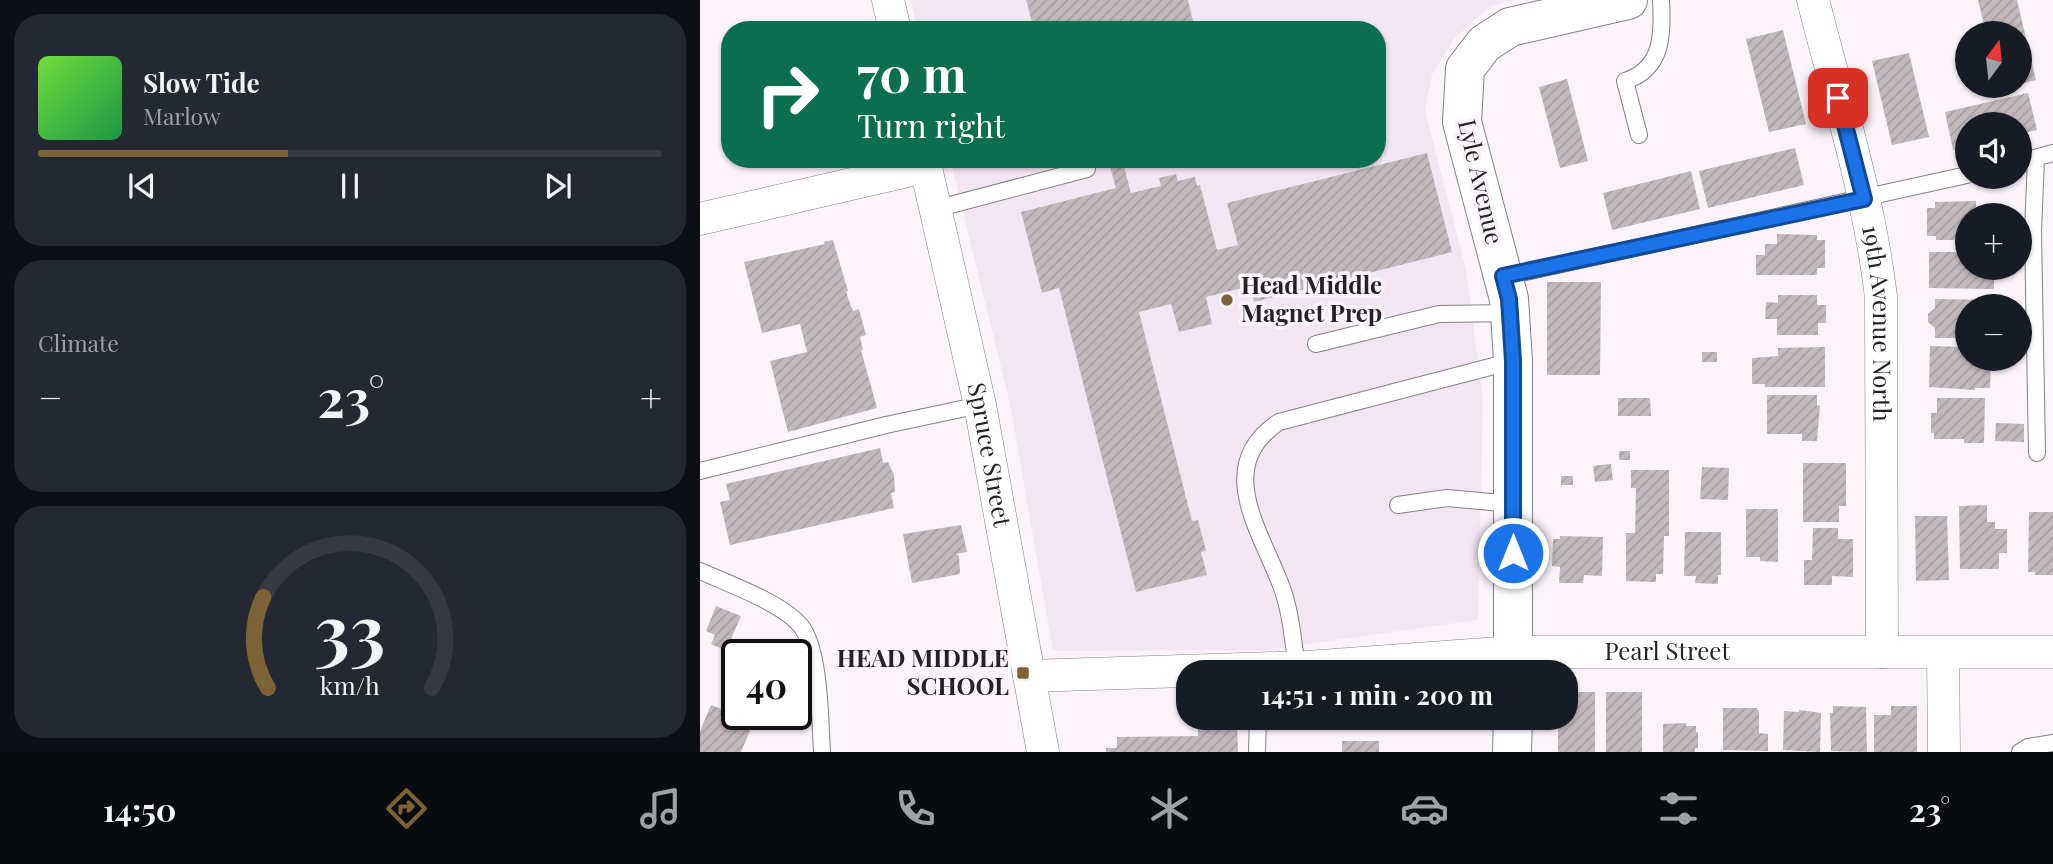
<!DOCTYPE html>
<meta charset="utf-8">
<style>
:root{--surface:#171b24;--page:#242831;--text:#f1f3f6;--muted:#9ea1a6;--line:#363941;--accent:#7d6235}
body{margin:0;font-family:"Playfair Display",serif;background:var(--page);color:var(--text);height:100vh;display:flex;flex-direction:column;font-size:26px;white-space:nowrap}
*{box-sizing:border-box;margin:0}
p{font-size:23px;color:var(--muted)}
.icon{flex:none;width:38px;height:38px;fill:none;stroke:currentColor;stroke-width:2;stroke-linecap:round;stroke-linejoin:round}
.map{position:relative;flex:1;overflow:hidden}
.panel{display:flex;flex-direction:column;gap:14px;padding:14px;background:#0d0f14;width:700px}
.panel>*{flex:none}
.banner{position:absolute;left:21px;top:21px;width:665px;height:147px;border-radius:28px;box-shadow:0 2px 5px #0004;background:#0b6e4f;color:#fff;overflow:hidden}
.needle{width:46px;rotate:15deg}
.fabs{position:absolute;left:1255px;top:21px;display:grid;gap:14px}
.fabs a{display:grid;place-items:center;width:77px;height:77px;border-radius:50%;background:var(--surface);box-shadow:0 2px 5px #0004;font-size:35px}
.speed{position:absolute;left:21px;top:639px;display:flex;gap:14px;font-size:35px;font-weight:700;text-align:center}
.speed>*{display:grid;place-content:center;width:91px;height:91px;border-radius:50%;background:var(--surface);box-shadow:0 2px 5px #0004;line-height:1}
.speed .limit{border:4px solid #111;border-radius:10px;background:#fff;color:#111}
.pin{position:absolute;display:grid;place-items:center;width:60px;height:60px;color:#fff;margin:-30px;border-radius:14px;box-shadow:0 4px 10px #0006}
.me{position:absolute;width:77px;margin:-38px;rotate:0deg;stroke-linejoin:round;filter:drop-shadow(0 0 5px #0008)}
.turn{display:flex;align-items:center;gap:24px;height:147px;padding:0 21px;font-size:32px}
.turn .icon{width:91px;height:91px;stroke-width:2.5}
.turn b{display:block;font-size:49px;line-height:60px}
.big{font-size:52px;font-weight:700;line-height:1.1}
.panel .tile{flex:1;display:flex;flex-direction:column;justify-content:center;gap:10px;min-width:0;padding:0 24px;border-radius:28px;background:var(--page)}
.panel .dial{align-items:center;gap:0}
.dial svg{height:182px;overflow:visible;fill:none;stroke:var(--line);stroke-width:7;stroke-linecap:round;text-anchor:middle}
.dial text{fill:var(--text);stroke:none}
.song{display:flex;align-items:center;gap:21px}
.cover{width:84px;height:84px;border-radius:10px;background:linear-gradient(135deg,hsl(100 70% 55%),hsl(140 70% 35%))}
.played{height:7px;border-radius:4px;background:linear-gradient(90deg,var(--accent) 40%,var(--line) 40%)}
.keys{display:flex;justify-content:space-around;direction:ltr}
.heat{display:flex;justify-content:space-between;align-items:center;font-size:38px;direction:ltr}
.trip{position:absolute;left:476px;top:660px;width:402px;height:70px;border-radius:28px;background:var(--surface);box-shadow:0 2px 5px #0004;font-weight:700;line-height:70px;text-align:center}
.tabs{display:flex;height:112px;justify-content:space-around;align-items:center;background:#090b0e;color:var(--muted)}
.tabs .icon{width:49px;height:49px}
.tabs .selected{color:var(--accent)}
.tabs b{font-size:32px;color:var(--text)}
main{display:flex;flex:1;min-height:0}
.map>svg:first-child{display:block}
</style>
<main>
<section class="panel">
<div class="tile">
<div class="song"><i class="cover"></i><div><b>Slow Tide</b><p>Marlow</p></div></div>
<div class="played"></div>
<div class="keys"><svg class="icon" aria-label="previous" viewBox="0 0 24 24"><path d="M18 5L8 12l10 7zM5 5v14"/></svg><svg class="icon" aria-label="pause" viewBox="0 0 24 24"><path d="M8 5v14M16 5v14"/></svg><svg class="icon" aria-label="next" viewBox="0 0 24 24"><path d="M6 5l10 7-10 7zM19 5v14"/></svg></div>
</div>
<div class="tile"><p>Climate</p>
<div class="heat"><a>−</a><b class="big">23°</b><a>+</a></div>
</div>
<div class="tile dial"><svg viewBox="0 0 100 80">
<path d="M14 69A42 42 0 1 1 86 69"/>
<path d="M14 69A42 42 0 0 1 12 29" stroke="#7d6235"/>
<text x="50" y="56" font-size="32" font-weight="700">33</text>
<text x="50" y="72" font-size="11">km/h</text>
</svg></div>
</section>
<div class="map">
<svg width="1353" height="752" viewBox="0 0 1353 752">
<defs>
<pattern id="building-hatch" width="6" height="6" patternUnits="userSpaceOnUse" patternTransform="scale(1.75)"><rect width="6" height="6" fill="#c2b9bd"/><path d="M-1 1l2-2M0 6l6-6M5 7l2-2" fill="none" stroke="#a79fa2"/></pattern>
</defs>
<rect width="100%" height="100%" fill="#faf3fa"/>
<path fill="#f3e6f3" d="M210 0H815L790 6 753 40 732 75 725 110 766 270 783 400 778 620 565 650 353 651 310 404 250 159H677V30H218Z"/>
<path fill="url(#building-hatch)" d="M326 0H488L495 30H334Z
M1278 0H1317L1336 80 1320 84V33H1286Z
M1083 30 1106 124 1069 132 1046 39Z
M1209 53 1229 137 1192 145 1172 61Z
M867 79 888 161 860 168 839 87Z
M1328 93 1337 130 1320 134V124H1267V146L1253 150 1245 112Z
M1095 148 1104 185 1008 208 999 171Z
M727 153 752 252 554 302 550 286 506 297 512 324 479 332 471 304 439 312 492 521 498 520 506 551 501 552 507 575 436 592 359 288 342 293 321 212 416 188 408 159H422L431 193 461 186 459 178 476 174 478 181 495 177 497 186 500 185 517 250 538 245 527 203Z
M991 171 1000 209 912 230 903 193Z
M1276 201V212H1284V215H1267V240H1236V236H1227V208H1235V202Z
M1077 234 1117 235V240H1125V268H1117V275H1056V255H1065V244H1077Z
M133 240 148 291H146L148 298 153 311 159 309 166 335 160 337 163 350H161L177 408 88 432 70 361 107 352 100 324 62 333 44 262 125 244 124 242Z
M1320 249 1326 250 1324 266H1320Z
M1229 252H1267V268H1294V289L1229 288Z
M847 282H901L900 375H847Z
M1078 295H1117V305H1126V323H1118V335H1077V319H1065L1066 302 1078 303Z
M1235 299 1298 300V306H1267V338H1235V328L1228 322V314L1235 308Z
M1230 346 1267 347V359L1291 361 1290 388H1275V390L1229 387Z
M1125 347V387H1065V384H1052V358L1078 356V348Z
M1002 352H1017V362H1002Z
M1067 395H1117V406L1120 405 1117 441H1102V434H1067Z
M918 398H950L951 416H918Z
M1237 398H1285L1284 443H1264V439H1234V433H1231V413H1237Z
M1296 423 1324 424V442L1295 441Z
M180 448 183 463 188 462 194 475 195 492 191 493 194 508 30 545 20 502 30 500 26 484Z
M919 451H930V460H919Z
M1103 463H1146V506H1139V522H1103Z
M911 464 913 480 895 482 893 466Z
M1002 467 1029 468 1028 500 1000 499Z
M931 470H969V536H964L963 574H956V582L926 581V533H935L936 488H931Z
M861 476H873V485H861Z
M1287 505V522H1295V529H1307V553H1299V569H1260L1259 506Z
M1046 509H1078V562L1060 561V557H1046Z
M1329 512H1353V575H1335V572H1328Z
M1215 516H1247L1249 580 1216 581Z
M261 525 267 552 256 554 259 556 260 574 212 583 203 534Z
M1113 528H1138V539H1153V577L1132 576V585H1104V560H1112Z
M985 532H1021V575H1018V584L995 583 996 576H984Z
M860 536 903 537 902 576 884 575 883 583H859L860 567 852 566 853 539H860Z
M16 606 41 616 26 651 11 644 15 635 6 631Z
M866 692H895V752H858V718H866Z
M906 692H942V752H906Z
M11 705 54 721 41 752H0V731Z
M1133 706 1166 707 1167 752 1131 751 1130 713H1133Z
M1191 706H1217V752H1174V715H1191Z
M1023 708H1057L1059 712V733L1068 734V751L1023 750Z
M1099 710 1121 713 1120 752 1083 750 1084 711 1099 712Z
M986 723V726H996V732H998V748H995V752H963V724Z
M537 724 538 752H406V748H417V737L498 736V725Z
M642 741H679V752H642Z"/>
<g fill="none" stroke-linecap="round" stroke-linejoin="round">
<g stroke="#867f86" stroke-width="18">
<path id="lane" d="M939 135 925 81C963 69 963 34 961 0
M1336 158 1333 232 1337 453
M1320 162 1353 153
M235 209 387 169
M803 277 1267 175
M616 344 739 314 810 313
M0 471 186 425 280 405
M698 505 747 498 813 504
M0 571C27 583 88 605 103 629 120 655 120 720 122 752
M597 668C593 641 591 613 582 588 562 533 512 466 579 422L813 361
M557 752 558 718
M1320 752 1328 747 1353 743"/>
</g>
<g stroke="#867f86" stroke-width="33">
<g id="street">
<path d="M188 0 195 30"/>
<path id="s1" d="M1113 0C1138 98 1169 196 1181 297L1182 652"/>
<path id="s2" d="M224 159 280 405 343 752"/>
<path d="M0 219 225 167"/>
<path d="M1243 653 1244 752"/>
<path id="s3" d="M329 676 607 667 813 652H1353"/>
</g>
</g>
<g stroke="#867f86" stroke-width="40">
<path id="secondary" d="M813 672V361L809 299 762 122 765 69 784 44 810 27 928 0
M812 752 813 718"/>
</g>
<use href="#lane" stroke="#fff" stroke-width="16"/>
<use href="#street" stroke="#fff" stroke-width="32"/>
<use href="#secondary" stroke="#fff" stroke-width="38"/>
</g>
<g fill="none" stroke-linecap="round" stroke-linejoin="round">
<g stroke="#114b97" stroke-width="18">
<path id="route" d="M813 553V361L809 299 803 276 1164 199 1138 98"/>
</g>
<use href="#route" stroke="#1a73e8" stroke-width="12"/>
</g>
<g fill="#7d6235" stroke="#faf3fa" stroke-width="2.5">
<circle cx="527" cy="300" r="7"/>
<rect x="316" y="666" width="14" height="14" rx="3.5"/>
</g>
<g text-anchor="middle" stroke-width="7" stroke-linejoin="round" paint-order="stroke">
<g font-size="24" fill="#252225" stroke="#faf3fa">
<text transform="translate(780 182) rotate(77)" y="8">Lyle Avenue</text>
<text dy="8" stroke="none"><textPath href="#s1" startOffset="331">19th Avenue North</textPath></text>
<text dy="8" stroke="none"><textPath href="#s2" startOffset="303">Spruce Street</textPath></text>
<text dy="8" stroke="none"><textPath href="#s3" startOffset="639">Pearl Street</textPath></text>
</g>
<g font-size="24" font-weight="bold" fill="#252225" stroke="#faf3fa" text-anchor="start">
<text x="541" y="294">Head Middle<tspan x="541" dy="28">Magnet Prep</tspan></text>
<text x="309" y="667" text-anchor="end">HEAD MIDDLE<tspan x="309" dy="28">SCHOOL</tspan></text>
</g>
</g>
</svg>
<div class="fabs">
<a><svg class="needle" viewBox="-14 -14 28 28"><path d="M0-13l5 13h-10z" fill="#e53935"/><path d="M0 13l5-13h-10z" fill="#9ea1a6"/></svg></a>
<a><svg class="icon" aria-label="sound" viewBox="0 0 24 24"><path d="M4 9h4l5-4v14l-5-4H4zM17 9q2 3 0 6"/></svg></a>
<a>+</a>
<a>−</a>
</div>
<div class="speed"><div class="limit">40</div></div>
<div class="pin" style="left:1138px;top:98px;background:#d93025"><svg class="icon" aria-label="arrive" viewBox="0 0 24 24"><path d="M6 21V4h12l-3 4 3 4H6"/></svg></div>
<svg class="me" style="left:813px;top:553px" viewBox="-20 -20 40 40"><circle r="17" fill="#1a73e8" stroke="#fff" stroke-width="3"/><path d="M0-11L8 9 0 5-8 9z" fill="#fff"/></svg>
<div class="trip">14:51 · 1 min · 200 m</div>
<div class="banner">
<div class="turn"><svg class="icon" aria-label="right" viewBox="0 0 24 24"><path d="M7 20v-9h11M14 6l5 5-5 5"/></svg><div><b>70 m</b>Turn right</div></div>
</div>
</div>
</main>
<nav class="tabs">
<b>14:50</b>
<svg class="icon selected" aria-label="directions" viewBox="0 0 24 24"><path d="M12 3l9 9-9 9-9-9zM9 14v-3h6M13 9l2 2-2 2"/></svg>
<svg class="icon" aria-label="music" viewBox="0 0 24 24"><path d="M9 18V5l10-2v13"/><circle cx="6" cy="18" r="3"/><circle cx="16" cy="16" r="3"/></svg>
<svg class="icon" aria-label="phone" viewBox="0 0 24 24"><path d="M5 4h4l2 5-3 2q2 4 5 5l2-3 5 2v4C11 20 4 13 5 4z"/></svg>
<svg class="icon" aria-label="climate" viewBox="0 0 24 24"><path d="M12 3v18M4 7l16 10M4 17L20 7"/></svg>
<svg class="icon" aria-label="car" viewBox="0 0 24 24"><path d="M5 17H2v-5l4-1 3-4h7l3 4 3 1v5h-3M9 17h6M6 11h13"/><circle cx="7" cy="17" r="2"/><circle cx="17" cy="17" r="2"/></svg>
<svg class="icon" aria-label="filters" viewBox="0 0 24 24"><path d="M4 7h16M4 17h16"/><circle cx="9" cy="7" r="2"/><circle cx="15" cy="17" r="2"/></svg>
<b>23°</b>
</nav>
